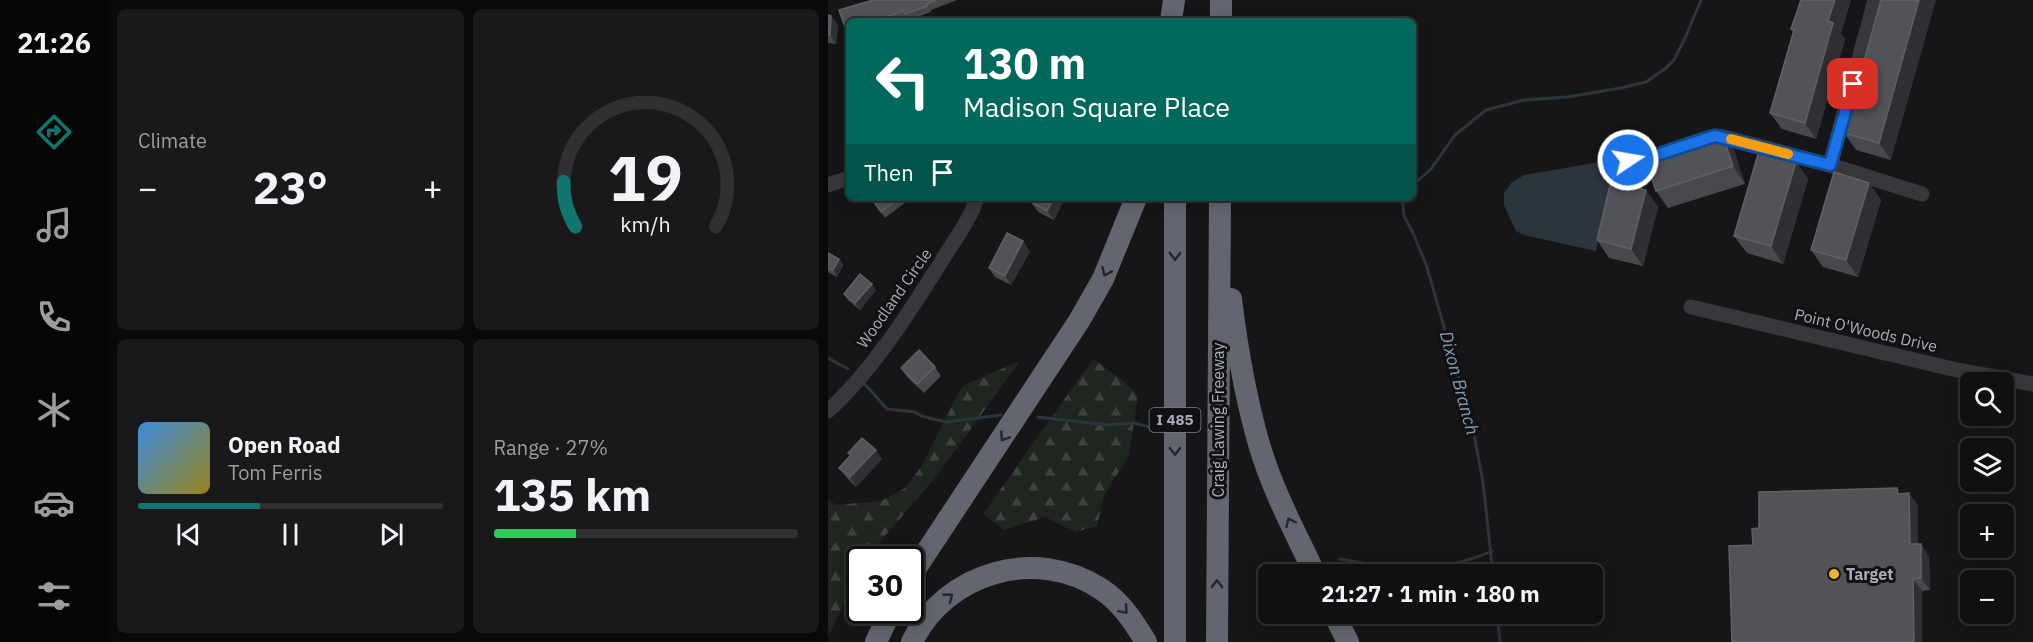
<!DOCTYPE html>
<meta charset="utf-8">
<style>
:root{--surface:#101012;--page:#19191b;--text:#f1f3f6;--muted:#9c9d9f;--line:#303032;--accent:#0f766e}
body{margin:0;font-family:"IBM Plex Sans",sans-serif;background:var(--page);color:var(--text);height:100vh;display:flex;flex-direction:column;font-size:22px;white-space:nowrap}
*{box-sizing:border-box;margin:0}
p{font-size:20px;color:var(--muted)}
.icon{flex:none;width:33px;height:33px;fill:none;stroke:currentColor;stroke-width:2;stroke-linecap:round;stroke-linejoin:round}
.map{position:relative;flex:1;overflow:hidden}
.details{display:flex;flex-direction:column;gap:9px;padding:9px;background:#09090a;width:720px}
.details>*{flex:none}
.hud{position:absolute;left:18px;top:18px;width:570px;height:183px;border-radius:9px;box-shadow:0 3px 15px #0003,0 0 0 2px var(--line);background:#00695c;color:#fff;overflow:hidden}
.buttons{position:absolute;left:1132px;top:372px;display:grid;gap:12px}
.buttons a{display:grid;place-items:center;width:54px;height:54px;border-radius:9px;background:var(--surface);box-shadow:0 3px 15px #0003,0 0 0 2px var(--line);font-size:30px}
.speed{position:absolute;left:18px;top:546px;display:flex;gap:12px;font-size:30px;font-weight:700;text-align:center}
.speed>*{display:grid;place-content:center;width:78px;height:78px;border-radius:50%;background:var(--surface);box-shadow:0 3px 15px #0003,0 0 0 2px var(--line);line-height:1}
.speed .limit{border:3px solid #111;border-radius:9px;background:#fff;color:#111}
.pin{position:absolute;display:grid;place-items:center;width:51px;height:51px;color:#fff;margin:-26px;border-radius:12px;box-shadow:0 3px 9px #0006}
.me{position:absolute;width:66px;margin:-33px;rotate:78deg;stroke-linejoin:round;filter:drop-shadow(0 0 4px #0008)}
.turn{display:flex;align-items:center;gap:21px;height:126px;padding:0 18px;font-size:27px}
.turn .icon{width:78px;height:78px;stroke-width:2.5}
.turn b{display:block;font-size:42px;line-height:51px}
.then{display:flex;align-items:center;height:57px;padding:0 18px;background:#0003;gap:12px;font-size:22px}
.big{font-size:45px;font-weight:700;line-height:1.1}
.details .widget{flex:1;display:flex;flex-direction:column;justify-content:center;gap:9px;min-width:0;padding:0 21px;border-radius:9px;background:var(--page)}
.details .dial{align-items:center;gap:0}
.dial svg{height:156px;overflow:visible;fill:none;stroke:var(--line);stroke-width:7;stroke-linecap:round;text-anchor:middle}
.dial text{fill:var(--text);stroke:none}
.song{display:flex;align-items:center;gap:18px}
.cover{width:72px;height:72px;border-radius:9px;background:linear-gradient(135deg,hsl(210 70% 55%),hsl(50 70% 35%))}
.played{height:6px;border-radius:3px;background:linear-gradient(90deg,var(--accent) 40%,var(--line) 40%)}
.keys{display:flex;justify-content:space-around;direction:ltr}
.heat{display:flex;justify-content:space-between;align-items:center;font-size:33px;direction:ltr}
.charge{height:9px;border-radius:4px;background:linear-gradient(90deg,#34c759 27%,var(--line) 0)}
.details .tiles{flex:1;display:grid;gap:9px;grid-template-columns:repeat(2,1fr)}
.trip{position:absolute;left:430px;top:564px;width:345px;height:60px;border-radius:9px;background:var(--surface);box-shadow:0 3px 15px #0003,0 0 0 2px var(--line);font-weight:700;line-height:60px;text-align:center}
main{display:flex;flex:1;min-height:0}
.tab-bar{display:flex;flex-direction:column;width:108px;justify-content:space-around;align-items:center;background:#060607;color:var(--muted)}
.tab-bar .icon{width:42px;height:42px}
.tab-bar .current{color:var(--accent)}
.tab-bar b{font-size:27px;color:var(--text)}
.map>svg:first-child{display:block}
</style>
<main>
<nav class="tab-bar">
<b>21:26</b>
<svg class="icon current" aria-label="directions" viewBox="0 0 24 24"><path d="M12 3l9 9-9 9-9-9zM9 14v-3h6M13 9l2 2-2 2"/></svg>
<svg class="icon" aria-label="music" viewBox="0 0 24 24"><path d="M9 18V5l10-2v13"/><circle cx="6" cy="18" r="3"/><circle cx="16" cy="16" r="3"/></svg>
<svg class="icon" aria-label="phone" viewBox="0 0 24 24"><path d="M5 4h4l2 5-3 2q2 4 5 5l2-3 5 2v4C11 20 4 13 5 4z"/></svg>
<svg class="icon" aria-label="climate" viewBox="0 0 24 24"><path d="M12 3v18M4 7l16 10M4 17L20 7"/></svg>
<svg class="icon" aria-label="car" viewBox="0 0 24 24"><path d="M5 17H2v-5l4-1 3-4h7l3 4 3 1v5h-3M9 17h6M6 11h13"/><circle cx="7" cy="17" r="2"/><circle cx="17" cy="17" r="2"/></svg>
<svg class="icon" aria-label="filters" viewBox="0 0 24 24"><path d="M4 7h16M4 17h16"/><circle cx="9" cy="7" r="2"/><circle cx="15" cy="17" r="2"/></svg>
</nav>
<section class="details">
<div class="tiles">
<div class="widget"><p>Climate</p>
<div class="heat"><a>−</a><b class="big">23°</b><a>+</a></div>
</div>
<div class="widget dial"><svg viewBox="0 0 100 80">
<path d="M14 69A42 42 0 1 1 86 69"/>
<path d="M14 69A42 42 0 0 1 8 46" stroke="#0f766e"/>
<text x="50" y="56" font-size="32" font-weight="700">19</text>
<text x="50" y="72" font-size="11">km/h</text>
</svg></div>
<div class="widget">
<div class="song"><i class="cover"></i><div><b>Open Road</b><p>Tom Ferris</p></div></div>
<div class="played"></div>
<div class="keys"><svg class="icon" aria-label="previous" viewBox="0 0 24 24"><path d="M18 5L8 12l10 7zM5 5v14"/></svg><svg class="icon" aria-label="pause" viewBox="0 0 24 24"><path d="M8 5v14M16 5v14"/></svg><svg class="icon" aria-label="next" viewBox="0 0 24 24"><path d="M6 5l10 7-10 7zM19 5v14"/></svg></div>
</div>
<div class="widget"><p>Range · 27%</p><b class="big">135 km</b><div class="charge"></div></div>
</div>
</section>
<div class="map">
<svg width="1205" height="642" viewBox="0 0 1205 642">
<defs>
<pattern id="forest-firs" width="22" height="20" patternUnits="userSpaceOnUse" patternTransform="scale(1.5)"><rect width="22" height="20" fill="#1e261f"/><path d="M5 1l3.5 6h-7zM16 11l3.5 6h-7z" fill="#3c433d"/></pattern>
</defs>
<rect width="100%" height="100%" fill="#161618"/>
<path fill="url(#forest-firs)" d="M265 359 297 382 310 396 301 456 276 495 269 526 248 532 217 517 176 530 155 514Z
M192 361 108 477 37 559 32 560 31 572 0 637V499L8 505 53 501 77 488 93 467 134 386Z"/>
<path fill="#2c353c" d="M778 161 788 182 779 202 768 251 696 235 688 231 676 205V193L684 182 696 175Z"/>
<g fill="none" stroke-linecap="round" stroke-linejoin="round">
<path stroke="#2c353c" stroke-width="3" d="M585 185 603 169 627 135 658 110 696 100 739 97 793 88 818 82 838 68 846 60 858 36 873 0
M574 198 576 216 585 233 599 267 645 429 655 482 665 574
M0 358 20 369
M35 382 59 409 87 412 93 416 118 422 173 415
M210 417 280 425 306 423 321 427
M512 559C528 561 543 566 558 567 595 571 630 566 664 551
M669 614 672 642"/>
<path stroke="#37383d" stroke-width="15" d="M796 159 807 162 878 138 887 136 896 137 1002 165 1094 194
M1002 165 1047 0
M0 185 21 178
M863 307 1129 370 1205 384
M0 411C46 369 82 311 115 259 127 239 142 220 149 198"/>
<path stroke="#63666e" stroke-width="22" d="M343 21 346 0
M393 21V0
M347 198V642
M403 299C409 348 417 396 431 444 444 489 467 532 487 574
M82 577 251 321 275 279 308 198
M506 614 520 642
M48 642 63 610
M84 642C117 572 209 546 273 589 293 602 306 622 318 642
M389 642 392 198"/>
</g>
<path fill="#47494d" d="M45 0H129L103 10V12L81 20 80 17 69 21H21V34L18 30 11 10Z
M1053 0 1063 160 1028 150 1016 133Z
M0 15 3 16 10 25 8 44 0 43Z
M963 29 1013 34 1017 39 988 139 954 129 942 113 965 32Z
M894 133 906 150 917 184 840 208 828 191Z
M968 162 980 179 955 264 919 253 906 236Z
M1041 183 1053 200 1030 277 995 267 983 250Z
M818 190 830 207 815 266 781 258 769 240Z
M43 198H81L82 199 57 218Z
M206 198H237L226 220 210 212 203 202Z
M202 251 183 285 167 277 161 268Z
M0 253 11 259 15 265 9 277 0 272Z
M48 290 32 310 20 300 16 294Z
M107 367 113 376 96 393 79 377 73 368Z
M48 450 54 459 28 487 18 477 11 468 22 456 20 453Z
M1073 494 1090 505V544H1093L1101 557 1102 590 1094 591V642H904L931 528Z"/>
<path fill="#2f3033" d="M1007 0H1023L1013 34 1017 39 988 139 977 123 1000 21Z
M1091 0H1108L1063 160 1051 143Z
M3 16 10 25 8 44 2 35Z
M894 133 906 150 917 184 905 166Z
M968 162 980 179 955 264 943 246Z
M1041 183 1053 200 1030 277 1018 260Z
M818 190 830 207 815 266 803 249Z
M226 198H237L226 220 219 211Z
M195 241 202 251 183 285 177 276Z
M11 259 15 265 9 277 5 270Z
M44 284 48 290 32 310 27 303Z
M48 450 54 459 28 487 22 477Z
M1081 493 1090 505V556L1082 544Z
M1093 544 1101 557 1102 590 1093 578Z
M1085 579 1094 591V642H1086Z"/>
<path fill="#525359" stroke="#5f6168" stroke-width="1.5" d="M45 0H108L98 4 99 6 77 14 76 11 47 21 46 20 42 21H21V29L18 30 11 10Z
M973 0H1007L1000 21 1005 23 977 123 942 113 966 30 963 29Z
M1053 0H1091L1051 143 1016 133Z
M0 15 3 16 2 35H0Z
M894 133 905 166 828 191 817 158Z
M931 151 968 162 943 246 906 236Z
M1006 172 1041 183 1018 260 983 250Z
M783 181 818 190 803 249 769 240Z
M43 198H71L53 212Z
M206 198H226L219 211 203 202Z
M179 233 195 241 177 276 161 268Z
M0 253 11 259 5 270 0 268Z
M32 274 44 284 27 303 16 294Z
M91 350 107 367 89 384 73 368Z
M34 438 48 450 22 477 11 468 23 455 20 453Z
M1069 488 1070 494 1081 493 1082 544H1093V578L1085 579 1086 642H904L901 546 925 545 924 529 931 528V492Z"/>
<defs><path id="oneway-chevron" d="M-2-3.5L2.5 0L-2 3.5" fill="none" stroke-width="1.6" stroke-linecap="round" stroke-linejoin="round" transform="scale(1.5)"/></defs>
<g stroke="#26262a">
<use href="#oneway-chevron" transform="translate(347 256) rotate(90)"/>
<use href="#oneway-chevron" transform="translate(278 272) rotate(114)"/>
<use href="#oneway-chevron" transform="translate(176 437) rotate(124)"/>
<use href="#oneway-chevron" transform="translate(347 451) rotate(90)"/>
<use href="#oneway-chevron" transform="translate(462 522) rotate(-115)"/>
<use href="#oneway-chevron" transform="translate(389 584) rotate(-90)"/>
<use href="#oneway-chevron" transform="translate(121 597) rotate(-38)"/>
<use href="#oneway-chevron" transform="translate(296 610) rotate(49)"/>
</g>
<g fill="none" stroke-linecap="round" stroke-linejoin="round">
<g stroke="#114b97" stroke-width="15">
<path id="route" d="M800 160 807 162 887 136 1002 165 1025 84"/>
</g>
<use href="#route" stroke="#1a73e8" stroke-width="10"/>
<path stroke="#f59e0b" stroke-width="10" d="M903 139 960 154"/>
</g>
<circle fill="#f2b134" stroke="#111113" stroke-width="2" cx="1006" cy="574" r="6"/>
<g text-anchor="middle" stroke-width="6" stroke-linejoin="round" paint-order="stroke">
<rect fill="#111113" stroke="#7b7e86" stroke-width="1.5" x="321.5" y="408" width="51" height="24" rx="4.5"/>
<g font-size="15" font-weight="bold" fill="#a8adb8">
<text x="347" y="425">I 485</text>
</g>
<g font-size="16" fill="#a8adb8" stroke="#111113">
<text transform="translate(66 298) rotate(-55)" y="6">Woodland Circle</text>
<text transform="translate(1038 330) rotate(13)" y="6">Point O'Woods Drive</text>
<text transform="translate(390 420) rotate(-90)" y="6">Craig Lawing Freeway</text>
</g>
<g font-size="16" font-weight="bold" fill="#a8adb8" stroke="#111113" text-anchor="start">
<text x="1018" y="580">Target</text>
</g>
<g font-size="18" font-style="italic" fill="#7f9bb3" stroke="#111113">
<text transform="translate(631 383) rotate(75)" y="6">Dixon Branch</text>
</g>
</g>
</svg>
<div class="buttons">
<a><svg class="icon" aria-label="search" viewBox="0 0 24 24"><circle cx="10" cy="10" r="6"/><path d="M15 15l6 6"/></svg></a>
<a><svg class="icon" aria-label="layers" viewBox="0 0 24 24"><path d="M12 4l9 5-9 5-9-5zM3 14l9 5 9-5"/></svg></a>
<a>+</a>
<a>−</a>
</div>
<div class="speed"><div class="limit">30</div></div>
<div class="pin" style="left:1025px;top:84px;background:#d93025"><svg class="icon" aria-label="arrive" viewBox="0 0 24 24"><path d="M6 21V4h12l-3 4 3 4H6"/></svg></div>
<svg class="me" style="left:800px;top:160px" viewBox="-20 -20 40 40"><circle r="17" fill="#1a73e8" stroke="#fff" stroke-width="3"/><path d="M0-11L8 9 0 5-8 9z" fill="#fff"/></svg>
<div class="trip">21:27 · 1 min · 180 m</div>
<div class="hud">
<div class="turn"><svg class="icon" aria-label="left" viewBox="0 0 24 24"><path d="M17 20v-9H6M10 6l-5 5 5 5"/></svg><div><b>130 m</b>Madison Square Place</div></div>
<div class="then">Then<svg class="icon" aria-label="arrive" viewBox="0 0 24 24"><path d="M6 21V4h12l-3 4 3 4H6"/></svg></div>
</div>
</div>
</main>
